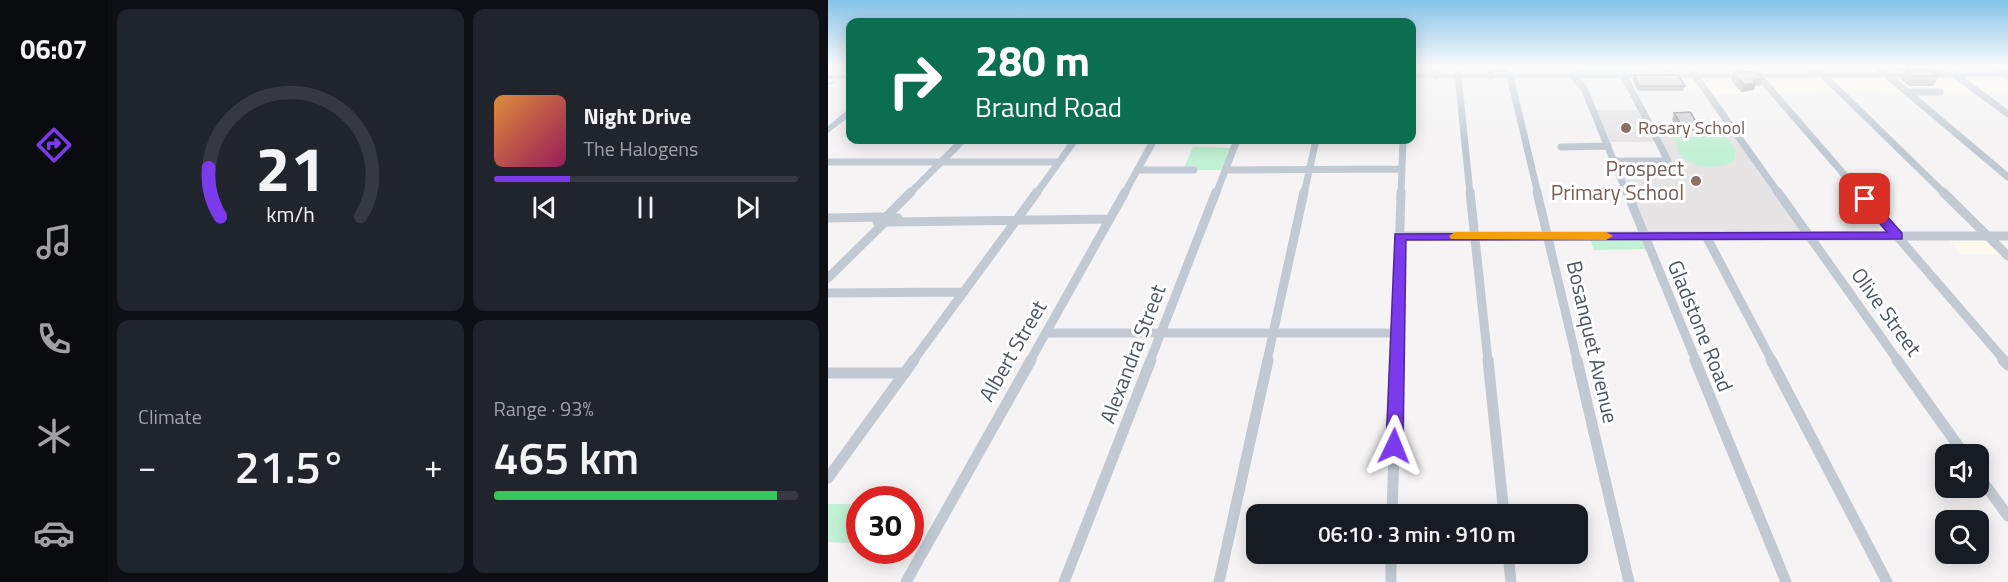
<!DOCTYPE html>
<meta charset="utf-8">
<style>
:root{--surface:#171b24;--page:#20242c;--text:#f1f3f6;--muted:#9ea1a6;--line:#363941;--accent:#7c3aed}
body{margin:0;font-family:"Titillium Web",sans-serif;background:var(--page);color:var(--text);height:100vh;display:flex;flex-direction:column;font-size:22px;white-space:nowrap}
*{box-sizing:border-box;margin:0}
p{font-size:20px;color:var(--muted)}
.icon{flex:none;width:33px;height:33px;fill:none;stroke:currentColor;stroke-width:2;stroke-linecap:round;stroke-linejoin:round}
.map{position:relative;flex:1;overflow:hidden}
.panel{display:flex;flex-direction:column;gap:9px;padding:9px;background:#0d0f14;width:720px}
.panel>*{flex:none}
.guide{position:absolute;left:18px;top:18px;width:570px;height:126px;border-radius:12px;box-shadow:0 3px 15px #0003;background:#0b6e4f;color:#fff;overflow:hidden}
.controls{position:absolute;left:1107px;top:444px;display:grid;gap:12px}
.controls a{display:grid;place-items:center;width:54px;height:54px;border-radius:12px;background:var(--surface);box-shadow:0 3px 15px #0003;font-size:30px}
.speed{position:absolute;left:18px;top:486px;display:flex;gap:12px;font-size:30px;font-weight:700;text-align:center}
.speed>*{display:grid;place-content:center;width:78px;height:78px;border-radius:50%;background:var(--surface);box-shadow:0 3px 15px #0003;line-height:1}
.speed .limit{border:9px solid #d22;background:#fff;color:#111}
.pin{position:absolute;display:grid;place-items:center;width:51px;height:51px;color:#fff;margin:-26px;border-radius:12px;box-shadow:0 3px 9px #0006}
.me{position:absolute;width:66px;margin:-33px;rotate:2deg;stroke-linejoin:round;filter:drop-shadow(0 0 4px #0008)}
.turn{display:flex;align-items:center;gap:21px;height:126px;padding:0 30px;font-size:27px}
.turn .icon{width:78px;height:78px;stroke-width:2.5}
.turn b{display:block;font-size:42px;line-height:51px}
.big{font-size:45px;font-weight:600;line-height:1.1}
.panel .tile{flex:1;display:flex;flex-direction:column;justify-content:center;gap:9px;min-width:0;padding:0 21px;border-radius:12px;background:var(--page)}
.panel .dial{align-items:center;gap:0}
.dial svg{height:156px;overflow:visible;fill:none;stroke:var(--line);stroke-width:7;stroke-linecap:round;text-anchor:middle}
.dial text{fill:var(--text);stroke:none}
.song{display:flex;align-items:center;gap:18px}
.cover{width:72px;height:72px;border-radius:9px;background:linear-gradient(135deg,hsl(30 70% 55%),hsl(330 70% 35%))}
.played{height:6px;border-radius:3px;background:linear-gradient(90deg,var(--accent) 25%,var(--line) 25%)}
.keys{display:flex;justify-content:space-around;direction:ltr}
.heat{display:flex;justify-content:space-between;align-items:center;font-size:33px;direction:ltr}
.charge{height:9px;border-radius:4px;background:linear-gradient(90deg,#34c759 93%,var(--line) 0)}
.panel .tiles{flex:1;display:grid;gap:9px;grid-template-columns:repeat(2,1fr)}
.trip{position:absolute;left:418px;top:504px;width:342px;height:60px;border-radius:12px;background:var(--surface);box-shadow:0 3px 15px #0003;font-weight:600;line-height:60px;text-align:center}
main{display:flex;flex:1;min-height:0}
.menu{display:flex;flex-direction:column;width:108px;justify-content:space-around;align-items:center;background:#090b0e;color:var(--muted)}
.menu .icon{width:42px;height:42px}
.menu .current{color:var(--accent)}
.menu b{font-size:27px;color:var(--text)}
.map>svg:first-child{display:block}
</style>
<main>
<nav class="menu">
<b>06:07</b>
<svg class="icon current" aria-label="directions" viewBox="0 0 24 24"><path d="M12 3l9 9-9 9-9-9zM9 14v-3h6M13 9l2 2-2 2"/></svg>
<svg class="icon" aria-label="music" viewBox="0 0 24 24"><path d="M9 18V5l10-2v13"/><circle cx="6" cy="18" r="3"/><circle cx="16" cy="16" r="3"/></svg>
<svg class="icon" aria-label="phone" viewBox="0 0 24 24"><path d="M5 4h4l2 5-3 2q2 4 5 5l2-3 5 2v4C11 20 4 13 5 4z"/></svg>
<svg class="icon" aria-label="climate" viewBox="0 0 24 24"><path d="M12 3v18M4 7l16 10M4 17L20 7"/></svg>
<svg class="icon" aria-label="car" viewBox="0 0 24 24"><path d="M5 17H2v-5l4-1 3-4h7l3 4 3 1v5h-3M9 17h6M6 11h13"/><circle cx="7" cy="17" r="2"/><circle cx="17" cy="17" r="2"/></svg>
</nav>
<section class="panel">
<div class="tiles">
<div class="tile dial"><svg viewBox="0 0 100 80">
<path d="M14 69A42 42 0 1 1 86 69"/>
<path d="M14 69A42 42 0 0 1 8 44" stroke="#7c3aed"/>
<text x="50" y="56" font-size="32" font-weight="700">21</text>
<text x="50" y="72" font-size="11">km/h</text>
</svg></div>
<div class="tile">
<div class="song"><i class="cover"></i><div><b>Night Drive</b><p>The Halogens</p></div></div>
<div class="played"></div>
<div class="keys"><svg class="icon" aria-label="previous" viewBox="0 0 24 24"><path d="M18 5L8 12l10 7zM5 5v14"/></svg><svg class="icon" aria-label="pause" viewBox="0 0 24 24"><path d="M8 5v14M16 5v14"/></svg><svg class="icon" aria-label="next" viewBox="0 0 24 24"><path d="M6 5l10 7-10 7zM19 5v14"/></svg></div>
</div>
<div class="tile"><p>Climate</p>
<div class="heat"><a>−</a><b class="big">21.5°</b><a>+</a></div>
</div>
<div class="tile"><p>Range · 93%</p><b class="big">465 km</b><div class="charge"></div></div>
</div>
</section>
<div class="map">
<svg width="1180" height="582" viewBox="0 0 1180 582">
<rect width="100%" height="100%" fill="#f5f3f3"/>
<path fill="#fdf9ef" d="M1180 75V93L1010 91 881 94 878 91H804L796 76Z
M1117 236H1161L1178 254H1133Z"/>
<path fill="#e6e4e5" d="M765 110H813L825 131 907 132 980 236H817L786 161H839L830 142H778Z"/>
<path fill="#c3f1d5" d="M752 67H814L818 73H757Z
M846 137H899L907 150V159C893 172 860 169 850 151 848 146 849 142 846 137Z
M365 147 406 148 398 170H355Z
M761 236H817L822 249 766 250Z
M0 504H31V532L25 543 0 542Z"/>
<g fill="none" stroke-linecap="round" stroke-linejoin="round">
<path stroke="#90daee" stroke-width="1.5" d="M0 84 7 82"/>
<path stroke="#c1cad2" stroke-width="7" d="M607 67 608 76
M662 67 663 76
M749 67 753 75
M836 67 842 76
M910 67 917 75
M978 67 988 73
M1050 67 1057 73
M1104 67 1115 75
M1166 67 1178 75
M993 73 1117 194
M866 74 951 194
M630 75 642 194
M930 75 1033 194
M1127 75 1180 114
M682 76 710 194
M745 76 756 88 799 194
M796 76 825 131
M1060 76 1180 177
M1079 92H1112
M733 147 780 146
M786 161H840L828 137
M0 162H231
M309 170H366
M398 170 574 169
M81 194 135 140
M208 194 247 140
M296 194 326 140
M388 194 409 140
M476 194 488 140
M573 194 575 140"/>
<path stroke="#c1cad2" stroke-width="9" d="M642 192 660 361
M709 192 749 361
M799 192 868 361
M950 192 1070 361
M1031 192 1177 361
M1115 192 1180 256
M59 216 83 192
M0 218 55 217
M65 218 56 223 49 222 59 216 70 218
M61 222 281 219
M572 236H1180
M878 236 944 361
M0 278 56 223
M0 293 136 292
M218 333H569
M85 361 209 192
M202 361 297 192
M322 361 388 192
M439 361 476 192
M568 361 573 192"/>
<path stroke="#c1cad2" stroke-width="11" d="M660 360 676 514
M749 360 801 582
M867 360 958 582
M943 360 1059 582
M1069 360 1136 454
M1175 360 1180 365
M0 373H77
M1150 475 1180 516
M0 478 86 360
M564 514 569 360
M563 554V582
M680 554 683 582
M78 582 203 360
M236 582 323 360
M391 582 440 360"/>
<path fill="#b3c2d1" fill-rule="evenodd" d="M1180 73V77L837 78 833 76 837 74Z
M22 74V78L0 79V75Z
M584 74H819L823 76 819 78H584Z
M19 110H22V116L0 133V126Z"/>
</g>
<path fill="#b0b2b7" d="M668 67H679V72H668Z
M1062 67H1076V68L1075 71H1067Z
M1078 70 1111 76 1105 86H1081L1073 79Z
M905 72 935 79 932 86H927L926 90 913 92 903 80Z
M806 75 857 86 855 91H810L804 80Z
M846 113 869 123 867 131H850L844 120Z"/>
<path fill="#909195" d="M928 83 926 90 913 92 916 85Z"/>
<path fill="#cdcfd5" stroke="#909195" stroke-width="1.5" d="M1078 70H1102L1111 76H1086Z
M905 72H929L935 79H925L928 83 916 85Z
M806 75H850L857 86H811Z
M862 112 869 123H852L846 113Z"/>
<linearGradient id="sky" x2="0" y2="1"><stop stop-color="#85c3ea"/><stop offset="0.45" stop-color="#fafafa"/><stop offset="1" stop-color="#fafafa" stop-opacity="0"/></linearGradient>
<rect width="1180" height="148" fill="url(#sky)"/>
<path fill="#7c3aed" stroke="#51269a" stroke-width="1.5" d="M1033 196H1041L1074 233V239L578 240 575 446 572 452 566 454 560 452 558 446 567 234 1059 232 1033 201Z"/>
<path fill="#f59e0b" d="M627 232H778L785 236 778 240 623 239 621 236Z"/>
<g fill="#8d6e63" stroke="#fff" stroke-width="2">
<circle cx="798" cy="128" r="6"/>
<circle cx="868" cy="181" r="6"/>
</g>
<g text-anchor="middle" stroke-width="6" stroke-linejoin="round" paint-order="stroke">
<g font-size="18" fill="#785e54" stroke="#fff" text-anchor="start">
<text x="810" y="134">Rosary School</text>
</g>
<g font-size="21" fill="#785e54" stroke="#fff" text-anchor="end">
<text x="856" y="176">Prospect<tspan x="856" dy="24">Primary School</tspan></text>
</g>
<g font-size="21" fill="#4a5661" stroke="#fff">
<text transform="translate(1058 312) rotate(54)" y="7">Olive Street</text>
<text transform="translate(872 326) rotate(68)" y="7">Gladstone Road</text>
<text transform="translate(764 342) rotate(77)" y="7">Bosanquet Avenue</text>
<text transform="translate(185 351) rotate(-60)" y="7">Albert Street</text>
<text transform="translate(305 354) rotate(-69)" y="7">Alexandra Street</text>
</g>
</g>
</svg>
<div class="controls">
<a><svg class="icon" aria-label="sound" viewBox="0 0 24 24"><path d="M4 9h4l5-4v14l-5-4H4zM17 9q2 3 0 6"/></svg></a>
<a><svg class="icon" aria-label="search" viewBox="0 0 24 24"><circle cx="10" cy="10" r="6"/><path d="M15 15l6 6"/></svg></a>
</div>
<div class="speed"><div class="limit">30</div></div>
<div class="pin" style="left:1037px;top:199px;background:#d93025"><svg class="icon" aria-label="arrive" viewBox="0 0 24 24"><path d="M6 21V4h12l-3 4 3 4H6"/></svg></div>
<svg class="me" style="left:566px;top:446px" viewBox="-20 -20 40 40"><path d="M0-17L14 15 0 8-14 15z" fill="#7c3aed" stroke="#fff" stroke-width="4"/></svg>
<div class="trip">06:10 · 3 min · 910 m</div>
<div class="guide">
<div class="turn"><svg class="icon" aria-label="right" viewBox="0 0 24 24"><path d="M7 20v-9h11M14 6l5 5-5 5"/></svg><div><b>280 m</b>Braund Road</div></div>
</div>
</div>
</main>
